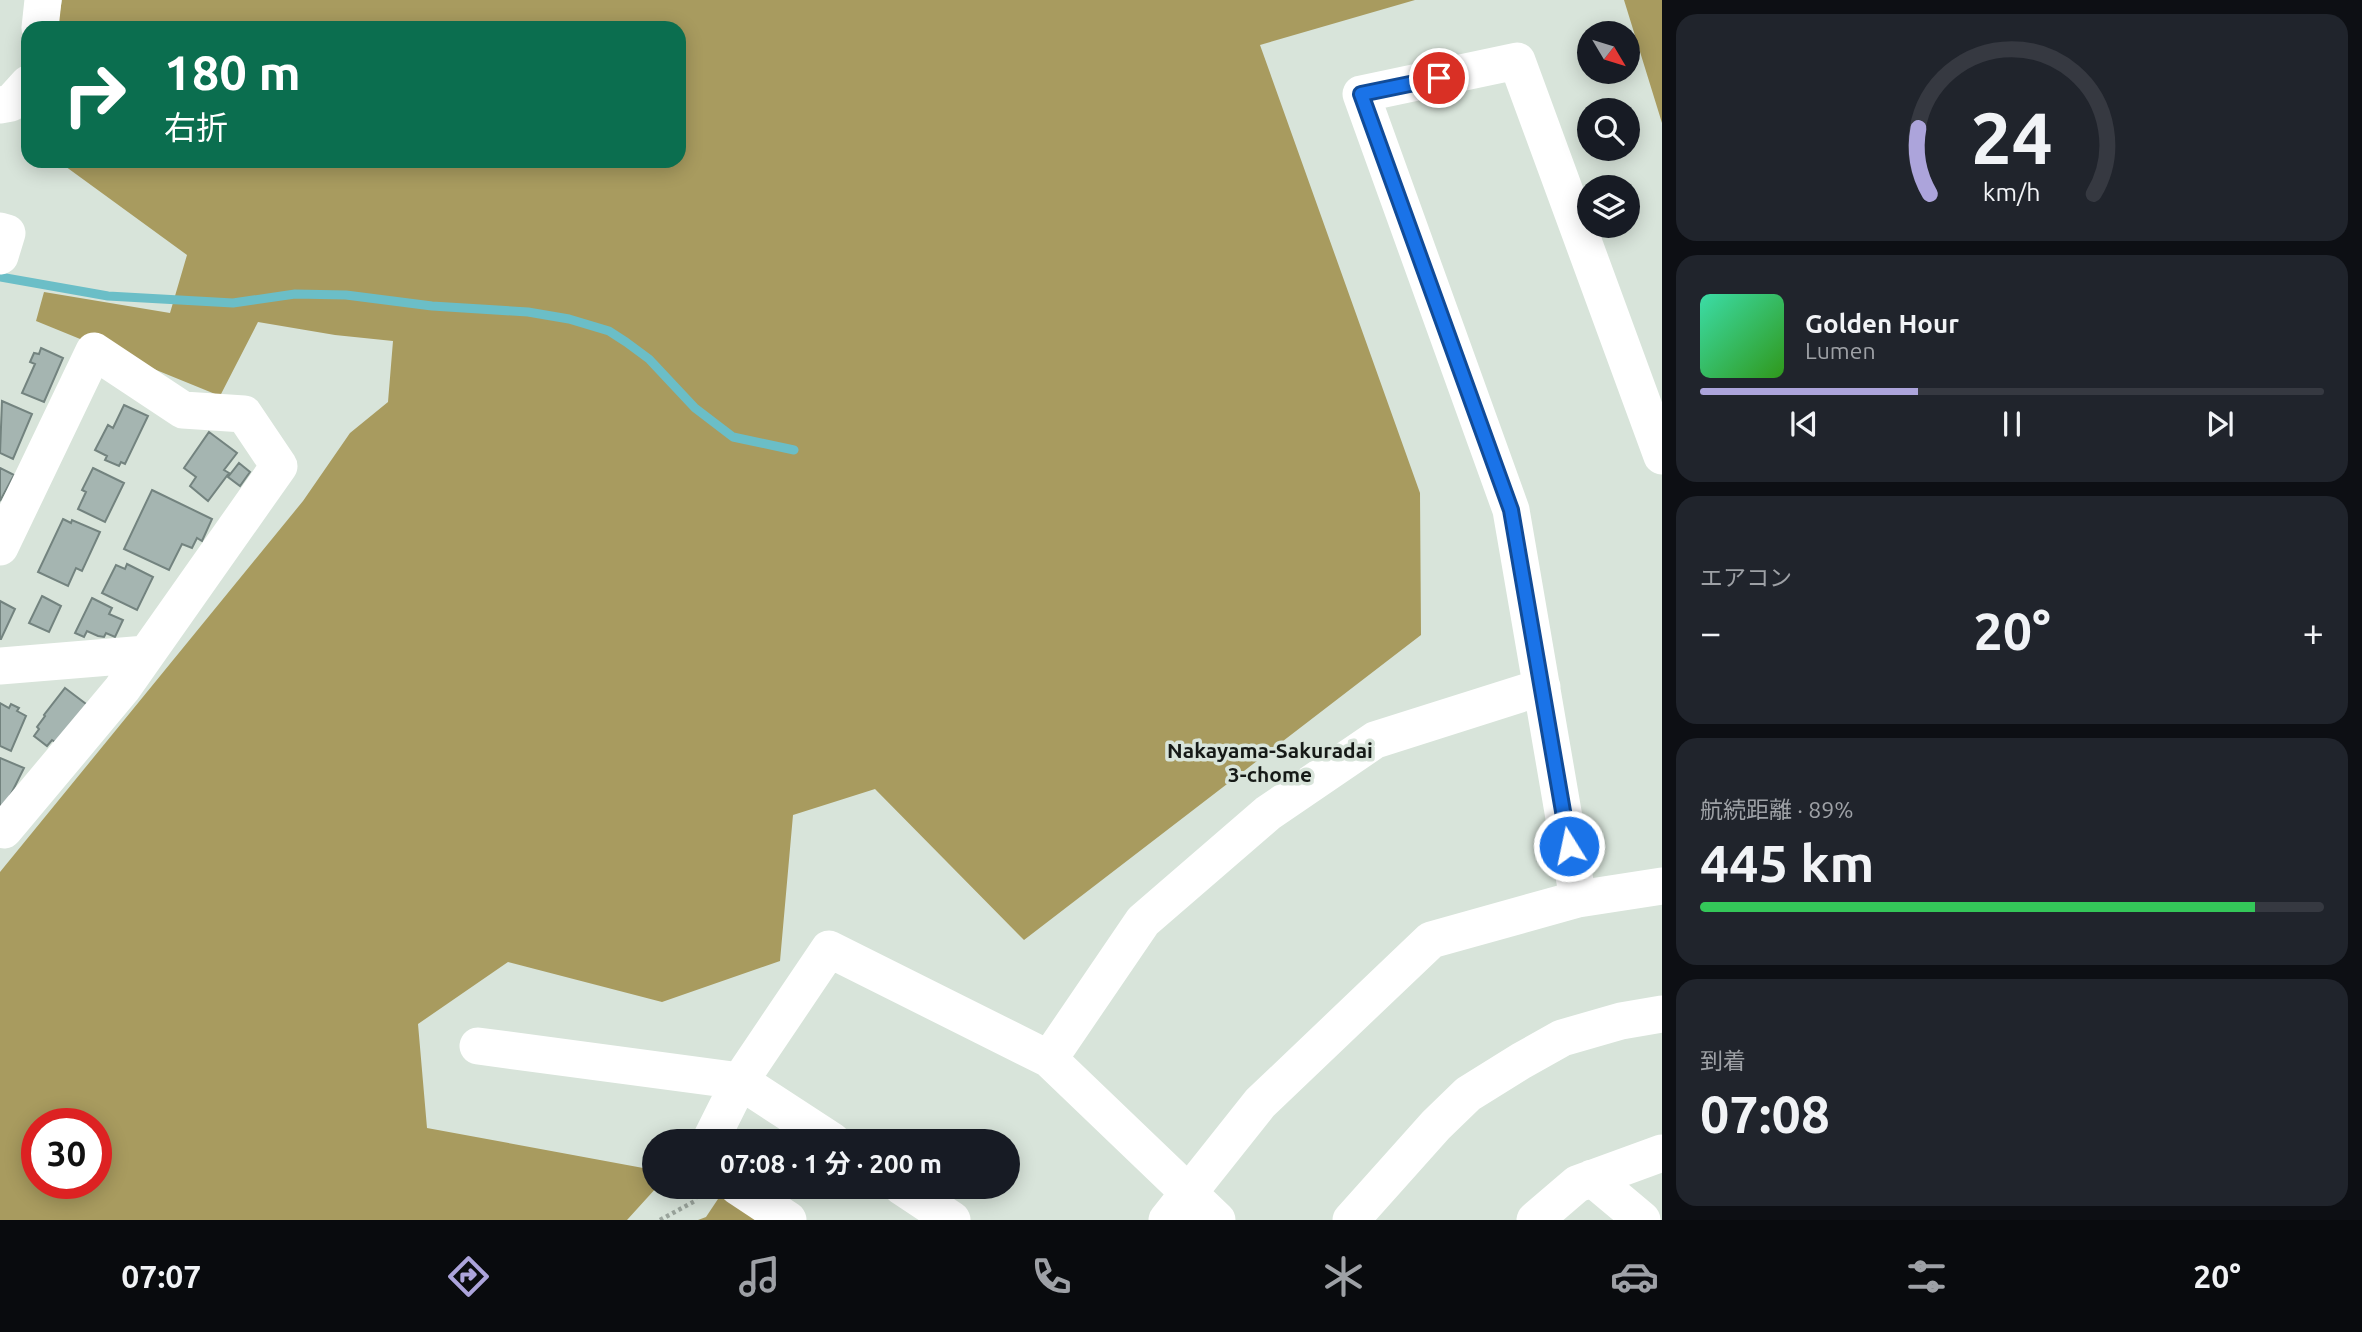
<!DOCTYPE html>
<html lang="ja">
<meta charset="utf-8">
<style>
:root{--surface:#171b24;--page:#20242c;--text:#f1f3f6;--muted:#9ea1a6;--line:#363941;--accent:#aca4db}
body{margin:0;font-family:Ubuntu,"Noto Sans JP",sans-serif;background:var(--page);color:var(--text);height:100vh;display:flex;flex-direction:column;font-size:26px;white-space:nowrap}
*{box-sizing:border-box;margin:0}
p{font-size:23px;color:var(--muted)}
.icon{flex:none;width:38px;height:38px;fill:none;stroke:currentColor;stroke-width:2;stroke-linecap:round;stroke-linejoin:round}
.map{position:relative;flex:1;overflow:hidden}
.drawer{display:flex;flex-direction:column;gap:14px;padding:14px;background:#0d0f14;width:700px}
.drawer>*{flex:none}
.top-card{position:absolute;left:21px;top:21px;width:665px;height:147px;border-radius:21px;box-shadow:0 4px 18px #0003;background:#0b6e4f;color:#fff;overflow:hidden}
.needle{width:46px;rotate:128deg}
.tools{position:absolute;left:1577px;top:21px;display:grid;gap:14px}
.tools a{display:grid;place-items:center;width:63px;height:63px;border-radius:50%;background:var(--surface);box-shadow:0 4px 18px #0003;font-size:35px}
.speed{position:absolute;left:21px;top:1108px;display:flex;gap:14px;font-size:35px;font-weight:700;text-align:center}
.speed>*{display:grid;place-content:center;width:91px;height:91px;border-radius:50%;background:var(--surface);box-shadow:0 4px 18px #0003;line-height:1}
.speed .limit{border:10px solid #d22;background:#fff;color:#111}
.pin{position:absolute;display:grid;place-items:center;width:60px;height:60px;color:#fff;margin:-30px;border:4px solid #fff;border-radius:50%;box-shadow:0 2px 7px #0007}
.me{position:absolute;width:77px;margin:-38px;rotate:350deg;stroke-linejoin:round;filter:drop-shadow(0 0 5px #0008)}
.turn{display:flex;align-items:center;gap:24px;height:147px;padding:0 28px;font-size:32px}
.turn .icon{width:91px;height:91px;stroke-width:2.5}
.turn b{display:block;font-size:49px;line-height:60px}
.big{font-size:52px;font-weight:700;line-height:1.1}
.drawer .tile{flex:1;display:flex;flex-direction:column;justify-content:center;gap:10px;min-width:0;padding:0 24px;border-radius:21px;background:var(--page)}
.drawer .dial{align-items:center;gap:0}
.dial svg{height:182px;overflow:visible;fill:none;stroke:var(--line);stroke-width:7;stroke-linecap:round;text-anchor:middle}
.dial text{fill:var(--text);stroke:none}
.song{display:flex;align-items:center;gap:21px}
.cover{width:84px;height:84px;border-radius:10px;background:linear-gradient(135deg,hsl(160 70% 55%),hsl(110 70% 35%))}
.played{height:7px;border-radius:4px;background:linear-gradient(90deg,var(--accent) 35%,var(--line) 35%)}
.keys{display:flex;justify-content:space-around;direction:ltr}
.heat{display:flex;justify-content:space-between;align-items:center;font-size:38px;direction:ltr}
.charge{height:10px;border-radius:5px;background:linear-gradient(90deg,#34c759 89%,var(--line) 0)}
.trip{position:absolute;left:642px;top:1129px;width:378px;height:70px;border-radius:35px;background:var(--surface);box-shadow:0 4px 18px #0003;font-weight:700;line-height:70px;text-align:center}
.dock{display:flex;height:112px;justify-content:space-around;align-items:center;background:#090b0e;color:var(--muted)}
.dock .icon{width:49px;height:49px}
.dock .on{color:var(--accent)}
.dock b{font-size:32px;color:var(--text)}
main{display:flex;flex:1;min-height:0}
.map>svg:first-child{display:block}
</style>
<main>
<div class="map">
<svg width="1662" height="1220" viewBox="0 0 1662 1220">
<rect width="100%" height="100%" fill="#d8e4da"/>
<path fill="#a89b5f" fill-rule="evenodd" d="M62 0H1415L1260 45 1420 493 1421 635 1024 940 875 789 793 815 780 961 662 1002 508 962 418 1024 427 1128 654 1170V1186L657 1187 627 1220H0V872L303 501 350 433 388 402 393 341 335 335 258 322 220 396 36 321 44 292 170 313 187 255 58 161H679V28H57ZM37 1124H96V1183H37Z
M1624 0H1662V123Z
M722 1193 756 1220H698L706 1217Z"/>
<g fill="none" stroke-linecap="round" stroke-linejoin="round">
<path stroke="#6bbec7" stroke-width="9" d="M0 277 108 296 233 303 295 294 346 295 432 306 528 312 569 319 609 331 626 342 649 359 695 408 733 437 794 450"/>
</g>
<path fill="#a5b5b1" stroke="#73837f" stroke-width="2" d="M41 348 63 358 44 402 22 393 35 364 30 362 34 353 39 354Z
M2 401 32 414 13 459 0 453Z
M124 405 148 416 125 464 121 462 119 466 105 460 107 456 95 450 108 425 113 428Z
M209 432 237 453 224 470 229 473 208 501 190 486 196 477 184 468Z
M239 463 250 472 240 486 228 477Z
M0 468 14 475 0 501Z
M93 468 124 483 105 522 78 509 86 492 82 490Z
M152 490 212 519 202 541 197 538 192 548 182 544 169 570 124 549Z
M63 519 71 523 72 520 100 532 82 571 76 568 68 586 38 572Z
M127 564 153 577 137 610 102 593 116 565 125 569Z
M42 596 61 606 49 632 29 623Z
M92 598 112 608 109 614 123 620 115 637 106 633 104 637 98 636 87 631 84 637 75 633Z
M0 601 15 609 1 639H0Z
M65 688 90 707 61 746 52 740 47 746 34 736 39 729 37 727 45 716 44 715Z
M0 703 9 708 11 704 19 708 17 711 26 716 11 751 0 746Z
M0 758 24 768 0 816Z"/>
<g fill="none" stroke-linecap="round" stroke-linejoin="round">
<path stroke="#9ba59d" stroke-width="4.5" stroke-dasharray="3.5 3.5" stroke-linecap="butt" d="M660 1220 695 1201 697 1186"/>
<path stroke="#fff" stroke-width="37" d="M40 28 43 0
M0 105 11 103 28 84
M0 231 7 233 0 256
M0 547 94 351 183 410 244 414 279 466 122 689 4 830
M0 666 146 654
M1578 899 1662 886
M478 1046 740 1081 710 1141
M1049 1059 1143 921 1268 813 1375 740 1542 687
M832 1141 740 1081 829 949 1049 1059 1217 1220
M1592 1178 1642 1220
M737 1186 788 1220
M901 1186 952 1220
M1167 1220 1260 1103 1431 940 1578 899 1511 510 1361 94 1517 61 1662 456
M1351 1220 1436 1125 1468 1094 1521 1061 1562 1038 1621 1021 1662 1014
M1535 1220 1577 1184 1662 1153"/>
</g>
<g fill="none" stroke-linecap="round" stroke-linejoin="round">
<g stroke="#114b97" stroke-width="18">
<path id="route" d="M1439 78 1361 94 1511 510 1569 846"/>
</g>
<use href="#route" stroke="#1a73e8" stroke-width="12"/>
</g>
<g text-anchor="middle" stroke-width="7" stroke-linejoin="round" paint-order="stroke">
<g font-size="21" font-weight="bold" fill="#161a17" stroke="#d8e4da">
<text x="1270" y="758">Nakayama-Sakuradai<tspan x="1270" dy="24">3-chome</tspan></text>
</g>
</g>
</svg>
<div class="tools">
<a><svg class="needle" viewBox="-14 -14 28 28"><path d="M0-13l5 13h-10z" fill="#e53935"/><path d="M0 13l5-13h-10z" fill="#9ea1a6"/></svg></a>
<a><svg class="icon" aria-label="search" viewBox="0 0 24 24"><circle cx="10" cy="10" r="6"/><path d="M15 15l6 6"/></svg></a>
<a><svg class="icon" aria-label="layers" viewBox="0 0 24 24"><path d="M12 4l9 5-9 5-9-5zM3 14l9 5 9-5"/></svg></a>
</div>
<div class="speed"><div class="limit">30</div></div>
<div class="pin" style="left:1439px;top:78px;background:#d93025"><svg class="icon" aria-label="arrive" viewBox="0 0 24 24"><path d="M6 21V4h12l-3 4 3 4H6"/></svg></div>
<svg class="me" style="left:1569px;top:846px" viewBox="-20 -20 40 40"><circle r="17" fill="#1a73e8" stroke="#fff" stroke-width="3"/><path d="M0-11L8 9 0 5-8 9z" fill="#fff"/></svg>
<div class="trip">07:08 · 1 分 · 200 m</div>
<div class="top-card">
<div class="turn"><svg class="icon" aria-label="right" viewBox="0 0 24 24"><path d="M7 20v-9h11M14 6l5 5-5 5"/></svg><div><b>180 m</b>右折</div></div>
</div>
</div>
<section class="drawer">
<div class="tile dial"><svg viewBox="0 0 100 80">
<path d="M14 69A42 42 0 1 1 86 69"/>
<path d="M14 69A42 42 0 0 1 9 40" stroke="#aca4db"/>
<text x="50" y="56" font-size="32" font-weight="700">24</text>
<text x="50" y="72" font-size="11">km/h</text>
</svg></div>
<div class="tile">
<div class="song"><i class="cover"></i><div><b>Golden Hour</b><p>Lumen</p></div></div>
<div class="played"></div>
<div class="keys"><svg class="icon" aria-label="previous" viewBox="0 0 24 24"><path d="M18 5L8 12l10 7zM5 5v14"/></svg><svg class="icon" aria-label="pause" viewBox="0 0 24 24"><path d="M8 5v14M16 5v14"/></svg><svg class="icon" aria-label="next" viewBox="0 0 24 24"><path d="M6 5l10 7-10 7zM19 5v14"/></svg></div>
</div>
<div class="tile"><p>エアコン</p>
<div class="heat"><a>−</a><b class="big">20°</b><a>+</a></div>
</div>
<div class="tile"><p>航続距離 · 89%</p><b class="big">445 km</b><div class="charge"></div></div>
<div class="tile"><p>到着</p><b class="big">07:08</b></div>
</section>
</main>
<nav class="dock">
<b>07:07</b>
<svg class="icon on" aria-label="directions" viewBox="0 0 24 24"><path d="M12 3l9 9-9 9-9-9zM9 14v-3h6M13 9l2 2-2 2"/></svg>
<svg class="icon" aria-label="music" viewBox="0 0 24 24"><path d="M9 18V5l10-2v13"/><circle cx="6" cy="18" r="3"/><circle cx="16" cy="16" r="3"/></svg>
<svg class="icon" aria-label="phone" viewBox="0 0 24 24"><path d="M5 4h4l2 5-3 2q2 4 5 5l2-3 5 2v4C11 20 4 13 5 4z"/></svg>
<svg class="icon" aria-label="climate" viewBox="0 0 24 24"><path d="M12 3v18M4 7l16 10M4 17L20 7"/></svg>
<svg class="icon" aria-label="car" viewBox="0 0 24 24"><path d="M5 17H2v-5l4-1 3-4h7l3 4 3 1v5h-3M9 17h6M6 11h13"/><circle cx="7" cy="17" r="2"/><circle cx="17" cy="17" r="2"/></svg>
<svg class="icon" aria-label="filters" viewBox="0 0 24 24"><path d="M4 7h16M4 17h16"/><circle cx="9" cy="7" r="2"/><circle cx="15" cy="17" r="2"/></svg>
<b>20°</b>
</nav>
